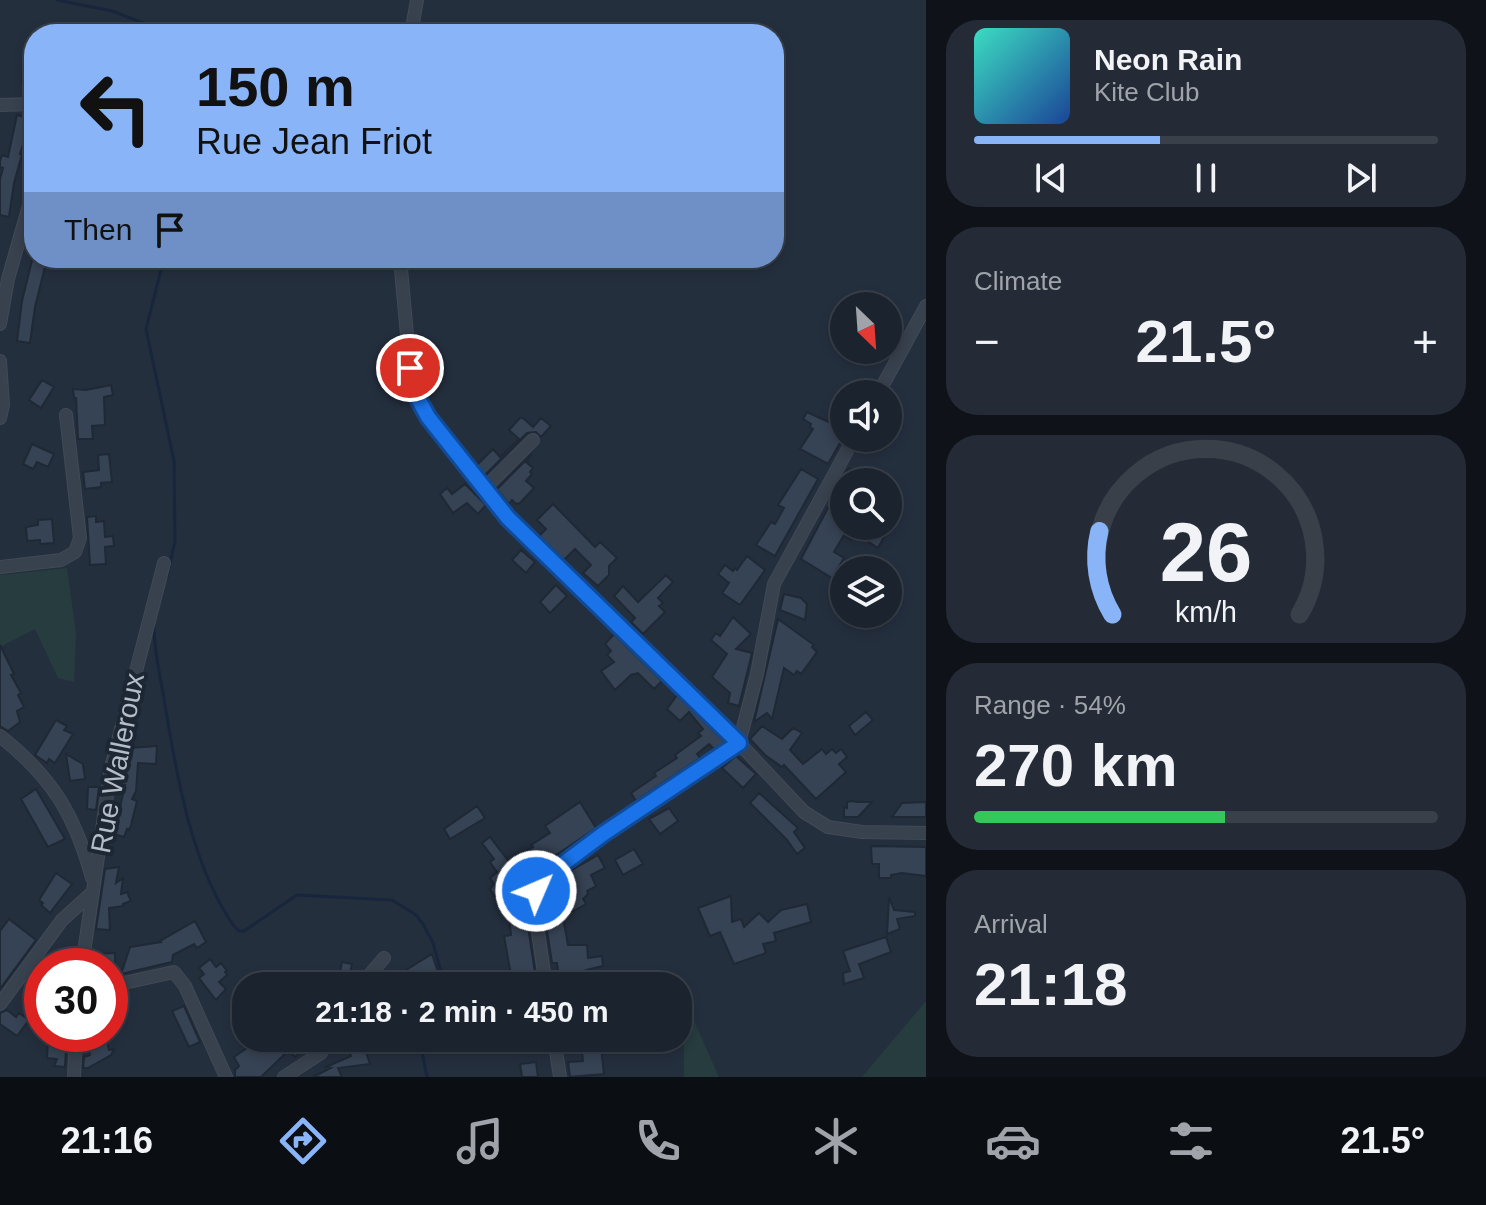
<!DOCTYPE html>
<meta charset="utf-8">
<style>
:root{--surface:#1b232e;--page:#242b36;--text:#f1f3f6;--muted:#a0a4aa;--line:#39404a;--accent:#8ab4f8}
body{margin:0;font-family:Helvetica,sans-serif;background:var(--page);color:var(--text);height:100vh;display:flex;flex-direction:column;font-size:30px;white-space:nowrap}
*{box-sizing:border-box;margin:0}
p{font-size:26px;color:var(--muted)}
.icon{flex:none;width:44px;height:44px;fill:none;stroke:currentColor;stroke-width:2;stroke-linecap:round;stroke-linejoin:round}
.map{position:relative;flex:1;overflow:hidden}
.panel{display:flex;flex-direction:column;gap:20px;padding:20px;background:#0f1319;width:560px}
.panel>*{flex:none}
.hud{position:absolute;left:24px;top:24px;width:760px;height:244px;border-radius:32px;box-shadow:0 4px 12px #0003,0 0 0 2px var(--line);background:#8ab4f8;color:#111;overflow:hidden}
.needle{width:52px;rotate:155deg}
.fabs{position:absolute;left:830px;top:292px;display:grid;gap:16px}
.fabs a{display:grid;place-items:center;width:72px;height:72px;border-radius:50%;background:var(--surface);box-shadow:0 4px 12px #0003,0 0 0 2px var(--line);font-size:40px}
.speed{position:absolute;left:24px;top:948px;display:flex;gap:16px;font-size:40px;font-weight:700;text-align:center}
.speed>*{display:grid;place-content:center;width:104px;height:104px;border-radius:50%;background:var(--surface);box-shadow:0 4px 12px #0003,0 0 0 2px var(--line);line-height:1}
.speed .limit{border:12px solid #d22;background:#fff;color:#111}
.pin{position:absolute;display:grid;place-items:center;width:68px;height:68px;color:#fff;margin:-34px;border:4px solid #fff;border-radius:50%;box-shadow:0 2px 8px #0007}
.me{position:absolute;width:88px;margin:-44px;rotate:45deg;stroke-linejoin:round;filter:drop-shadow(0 0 6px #0008)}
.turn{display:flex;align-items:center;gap:28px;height:168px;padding:0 40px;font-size:36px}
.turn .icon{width:104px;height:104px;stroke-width:2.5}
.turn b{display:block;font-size:56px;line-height:68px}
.then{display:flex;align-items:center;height:76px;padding:0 40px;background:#0003;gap:16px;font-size:30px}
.big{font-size:60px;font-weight:700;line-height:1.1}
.panel .card{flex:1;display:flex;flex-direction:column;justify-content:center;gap:12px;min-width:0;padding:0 28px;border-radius:32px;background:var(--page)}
.panel .dial{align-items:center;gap:0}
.dial svg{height:208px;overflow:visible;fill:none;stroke:var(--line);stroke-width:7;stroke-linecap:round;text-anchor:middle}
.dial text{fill:var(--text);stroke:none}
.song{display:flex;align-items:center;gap:24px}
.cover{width:96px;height:96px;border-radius:12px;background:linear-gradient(135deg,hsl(170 70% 55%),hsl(220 70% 35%))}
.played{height:8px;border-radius:4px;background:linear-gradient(90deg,var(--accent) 40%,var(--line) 40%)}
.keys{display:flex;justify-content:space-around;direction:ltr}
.heat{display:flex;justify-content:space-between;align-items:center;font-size:44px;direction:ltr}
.charge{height:12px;border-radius:6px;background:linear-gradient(90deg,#34c759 54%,var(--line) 0)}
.trip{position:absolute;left:232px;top:972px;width:460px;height:80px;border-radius:32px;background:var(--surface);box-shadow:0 4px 12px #0003,0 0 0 2px var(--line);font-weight:700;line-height:80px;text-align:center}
.menu{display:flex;height:128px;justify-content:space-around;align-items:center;background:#0b0e12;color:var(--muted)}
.menu .icon{width:56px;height:56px}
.menu .selected{color:var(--accent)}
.menu b{font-size:36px;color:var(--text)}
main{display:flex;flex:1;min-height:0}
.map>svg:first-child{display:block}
</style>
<main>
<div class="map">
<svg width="926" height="1077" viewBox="0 0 926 1077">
<rect width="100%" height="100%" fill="#242f3e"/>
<path fill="#263c3f" d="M67 568 76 633 74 682 58 678 35 629 0 647V575Z
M684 998 719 1077H684Z
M926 1001V1077H862Z"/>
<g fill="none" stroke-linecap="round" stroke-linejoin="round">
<path stroke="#17263c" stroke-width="3" d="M57 0 112 11 172 34
M164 258 146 329 174 461 175 541 167 577
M154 626C154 652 160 674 164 699 176 772 191 865 234 926L239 931H244L297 895 392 900 416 915 423 924 433 943 445 986
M422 1038 420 1041 427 1077"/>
</g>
<path fill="#364354" stroke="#1f2835" stroke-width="2" d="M23 58 34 59V84L22 83Z
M17 115 31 119 20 154 22 155 14 183 9 217 0 215V179L3 168 0 167V161L2 155 8 157Z
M33 256 47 259 35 307 30 343 17 341 22 301Z
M42 380 54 387 41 408 29 400Z
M111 385 113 395 104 397 105 425 92 426 93 439H78L76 398H74L73 389 86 390Z
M807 412 844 429V436L828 464 800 449 813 429 810 427 811 424 803 419Z
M520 418H523L533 427 541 418 551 426 541 437 536 432 527 433 485 475 477 465 493 449 500 457 519 439 509 430Z
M32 444 54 454 48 467 37 462 33 469 23 464Z
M109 454 112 482 101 483V487L85 489 83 472 99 470 98 455Z
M532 454 526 462 533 468 530 472 532 474 526 481 534 488 520 503 516 504 512 500 509 504 497 489Z
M849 468 875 482H844V526H890L878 548 859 536 853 535 851 540 844 535 834 552 844 558 832 578 801 559Z
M801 469 818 479 775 556 756 545 771 522 775 524 784 508 778 505Z
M465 484 486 505 478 514 467 503 453 513 440 494 447 488 452 494Z
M553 504 595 547 600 542 617 558 609 566V575L598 586 583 573 591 565 575 549 564 560 539 536 546 529 537 520Z
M96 516V522L104 521 105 537 113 536 114 546 105 547 106 564 90 565 87 517Z
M52 519 54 543 40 544V540L27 541 26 527 38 525V520Z
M521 550 535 562 526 573 512 560Z
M747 556 765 570 740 605 722 593 729 583 718 574 725 565 733 571 735 568 737 570Z
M666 575 673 582 658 598 663 603 659 606 665 612 643 634 631 622 635 618 614 596 623 586 638 602Z
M556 585 567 596 550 613 540 602Z
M784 594 801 598 807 604 805 620 780 610Z
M733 617 751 634 736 649 752 653 739 706 728 703 730 693 712 677 727 654 711 640 716 633 720 636Z
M778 619 814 645 812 647 817 652 801 674 797 671 794 675 784 668 772 719 767 713 754 722Z
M614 634 662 681 654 689 638 673 631 675 615 690 601 671 614 662 607 655 611 651 605 644Z
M0 645 14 674 11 675 21 693 18 695 24 707 17 711 20 722 8 731 0 726Z
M677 695 725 742 714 749 709 744 697 754 700 758 636 801 631 793 656 776 654 773 677 758 675 755 701 736 698 733 703 729 689 712 680 721 667 709Z
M866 712 873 720 855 735 849 726Z
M56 720 67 726 64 730 73 734 55 763 49 759 47 763 35 755Z
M762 726 782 739 793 728 802 733 790 750 803 764 822 749 826 754 832 749 836 753 841 749 847 757 839 764 846 772 816 799 784 765 782 767 765 755 750 739Z
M126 746 129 748 157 746 156 764 138 763 136 791 132 799 137 801 131 825 129 830 127 829 124 837 114 834 125 785H119Z
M66 754 83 764 85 779 70 781Z
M736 756 756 774 743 788 722 768Z
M88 787H99L96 810 87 809Z
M36 789 65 839 48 847 21 799Z
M759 793 798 828 794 832 805 848 797 854 787 840 750 803Z
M852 801 858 802H872L858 817H844V807L847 808V802Z
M580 802 596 828 540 866 541 868 520 885 527 890V920L537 986H513L504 936 511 935 509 916 513 915 507 890 495 897 490 889 494 884 490 878 497 872 490 862 494 859 482 843 490 837 513 867 528 856 526 851 533 847 531 845 550 833 545 826Z
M926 802V817H892L902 803Z
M477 806 485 818 450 839 444 829Z
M669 808 678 821 660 834 649 819Z
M871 846 926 847V876L902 873 891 875V878H879V864H872Z
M634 849 643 864 623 875 615 860Z
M598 855 605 868 591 875 596 886 587 891 588 894 583 899 586 904 563 917 568 945H587L588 958 602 956 603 966 586 970 588 985 560 986 557 963H552L545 918V894L565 874Z
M119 867 116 883 123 878 121 894 127 892 131 901 123 904V906L109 908 110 930 96 929 105 869Z
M56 873 72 884 50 913 41 905 43 903 39 900Z
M731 896 732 922 741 919 744 927 759 913 768 922 781 910 807 904 811 922 774 933 776 941 763 944 766 953 734 964 720 932 710 936 698 908Z
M889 897 894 910 915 912V916L897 919 900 929 887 934Z
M9 919 36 940 0 989V931Z
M195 921 206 942 197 948 194 944 173 955 172 962 121 974 130 947 161 942 160 941Z
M886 937 891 952 859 964 864 978 844 984 843 973 850 971 843 951Z
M115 953V966H91L93 954Z
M432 954 438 972 422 982 424 986H398L393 978Z
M210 959 216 967 221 963 227 971 225 972 227 975 219 982 226 989 216 1000 199 978 204 974 199 968Z
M342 962 352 964 347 986H337Z
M184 1006 200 1042 189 1047 172 1011Z
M7 1010 16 1017 19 1013 29 1020 17 1036 0 1024V1013Z
M53 1034H67L65 1067 54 1066 57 1059 47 1058 48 1042H52Z
M85 1034H105L109 1050 114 1049 111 1055 88 1068H83L84 1057 90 1055Z
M262 1038 266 1047 276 1038H315L295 1057 289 1050 261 1077H235V1070L239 1066 234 1057 254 1043 252 1041Z
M342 1038H361L370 1064 338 1068 342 1077H313L331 1068 326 1067 351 1056Z
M600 1038 604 1074 570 1077 568 1062 583 1061 581 1040Z
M536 1062 538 1077H522L520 1064Z"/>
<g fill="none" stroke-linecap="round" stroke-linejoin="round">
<g stroke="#414a57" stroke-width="14">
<path id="street" d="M411 34 417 0
M0 105 34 104
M400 258 410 368 415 393 428 417 508 518 739 743 804 812 828 827 862 832 926 833
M0 324 8 279 34 188
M0 361 3 405 0 418
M878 394 926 306
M484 489 533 440
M0 567 61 560 75 552 80 538 66 415
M0 736C52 777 75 815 92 878
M739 743 757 674 774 584 854 438
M82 966 111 768 164 563
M110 986 174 972 185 986 226 1077
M360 986 384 958
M546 986 536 919V891L551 873 603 834 739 743
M0 1004 62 920 93 892
M554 1038 560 1077
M74 1077 76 1034
M284 1077 321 1053 326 1038"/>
</g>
<use href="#street" stroke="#38414e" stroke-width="12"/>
</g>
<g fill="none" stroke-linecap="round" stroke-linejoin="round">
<g stroke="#114b97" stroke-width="20">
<path id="route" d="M410 368 415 393 428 417 508 518 739 743 603 834 551 873 536 891"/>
</g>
<use href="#route" stroke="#1a73e8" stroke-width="14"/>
</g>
<g text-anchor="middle" stroke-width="8" stroke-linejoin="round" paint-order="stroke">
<g font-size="28" fill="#b4bcc9" stroke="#1d2633">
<text transform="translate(117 763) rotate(-79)" y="10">Rue Walleroux</text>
</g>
</g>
</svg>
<div class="fabs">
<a><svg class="needle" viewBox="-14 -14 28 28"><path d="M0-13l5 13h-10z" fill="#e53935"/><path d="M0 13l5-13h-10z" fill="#a0a4aa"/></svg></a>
<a><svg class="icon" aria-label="sound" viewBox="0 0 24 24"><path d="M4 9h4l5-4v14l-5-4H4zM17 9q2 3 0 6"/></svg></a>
<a><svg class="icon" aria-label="search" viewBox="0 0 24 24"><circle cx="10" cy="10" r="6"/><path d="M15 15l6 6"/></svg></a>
<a><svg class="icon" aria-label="layers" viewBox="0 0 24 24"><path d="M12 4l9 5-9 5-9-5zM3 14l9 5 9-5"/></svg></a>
</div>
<div class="speed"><div class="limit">30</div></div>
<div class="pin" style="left:410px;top:368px;background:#d93025"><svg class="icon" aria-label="arrive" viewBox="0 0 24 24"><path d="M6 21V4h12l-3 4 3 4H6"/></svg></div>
<svg class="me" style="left:536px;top:891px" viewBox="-20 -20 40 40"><circle r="17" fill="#1a73e8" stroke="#fff" stroke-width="3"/><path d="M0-11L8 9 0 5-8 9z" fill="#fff"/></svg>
<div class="trip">21:18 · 2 min · 450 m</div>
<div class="hud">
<div class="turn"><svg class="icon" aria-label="left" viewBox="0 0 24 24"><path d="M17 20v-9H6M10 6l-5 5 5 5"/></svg><div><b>150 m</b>Rue Jean Friot</div></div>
<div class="then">Then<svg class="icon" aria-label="arrive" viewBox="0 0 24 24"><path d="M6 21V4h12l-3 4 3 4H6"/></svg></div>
</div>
</div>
<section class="panel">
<div class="card">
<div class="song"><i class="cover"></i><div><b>Neon Rain</b><p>Kite Club</p></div></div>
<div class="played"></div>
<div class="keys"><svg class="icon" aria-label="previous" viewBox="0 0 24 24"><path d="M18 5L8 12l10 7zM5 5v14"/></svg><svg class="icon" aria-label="pause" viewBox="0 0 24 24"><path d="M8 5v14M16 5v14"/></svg><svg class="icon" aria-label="next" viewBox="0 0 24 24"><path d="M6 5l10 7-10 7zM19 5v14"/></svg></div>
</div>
<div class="card"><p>Climate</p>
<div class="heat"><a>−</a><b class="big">21.5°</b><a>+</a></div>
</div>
<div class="card dial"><svg viewBox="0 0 100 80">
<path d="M14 69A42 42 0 1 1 86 69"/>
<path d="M14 69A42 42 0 0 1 9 37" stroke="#8ab4f8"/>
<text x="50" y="56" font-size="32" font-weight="700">26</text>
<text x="50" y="72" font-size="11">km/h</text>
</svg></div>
<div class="card"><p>Range · 54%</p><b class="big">270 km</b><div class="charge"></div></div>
<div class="card"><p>Arrival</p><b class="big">21:18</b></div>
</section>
</main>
<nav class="menu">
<b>21:16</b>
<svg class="icon selected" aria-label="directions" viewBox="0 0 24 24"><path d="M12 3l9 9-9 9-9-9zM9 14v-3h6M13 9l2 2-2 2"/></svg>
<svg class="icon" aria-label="music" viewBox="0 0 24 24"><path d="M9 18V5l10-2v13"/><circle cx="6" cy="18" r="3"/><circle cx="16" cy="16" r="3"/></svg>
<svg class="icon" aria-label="phone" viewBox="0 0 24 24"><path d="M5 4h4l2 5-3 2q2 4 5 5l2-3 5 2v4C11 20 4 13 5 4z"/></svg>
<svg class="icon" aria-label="climate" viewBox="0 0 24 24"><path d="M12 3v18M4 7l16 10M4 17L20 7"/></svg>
<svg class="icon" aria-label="car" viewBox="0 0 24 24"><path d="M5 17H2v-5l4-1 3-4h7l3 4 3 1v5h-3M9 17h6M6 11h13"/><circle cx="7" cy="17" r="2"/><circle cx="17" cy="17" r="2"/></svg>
<svg class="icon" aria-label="filters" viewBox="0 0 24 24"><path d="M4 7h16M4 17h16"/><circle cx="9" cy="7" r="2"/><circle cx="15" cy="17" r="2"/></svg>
<b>21.5°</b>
</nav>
